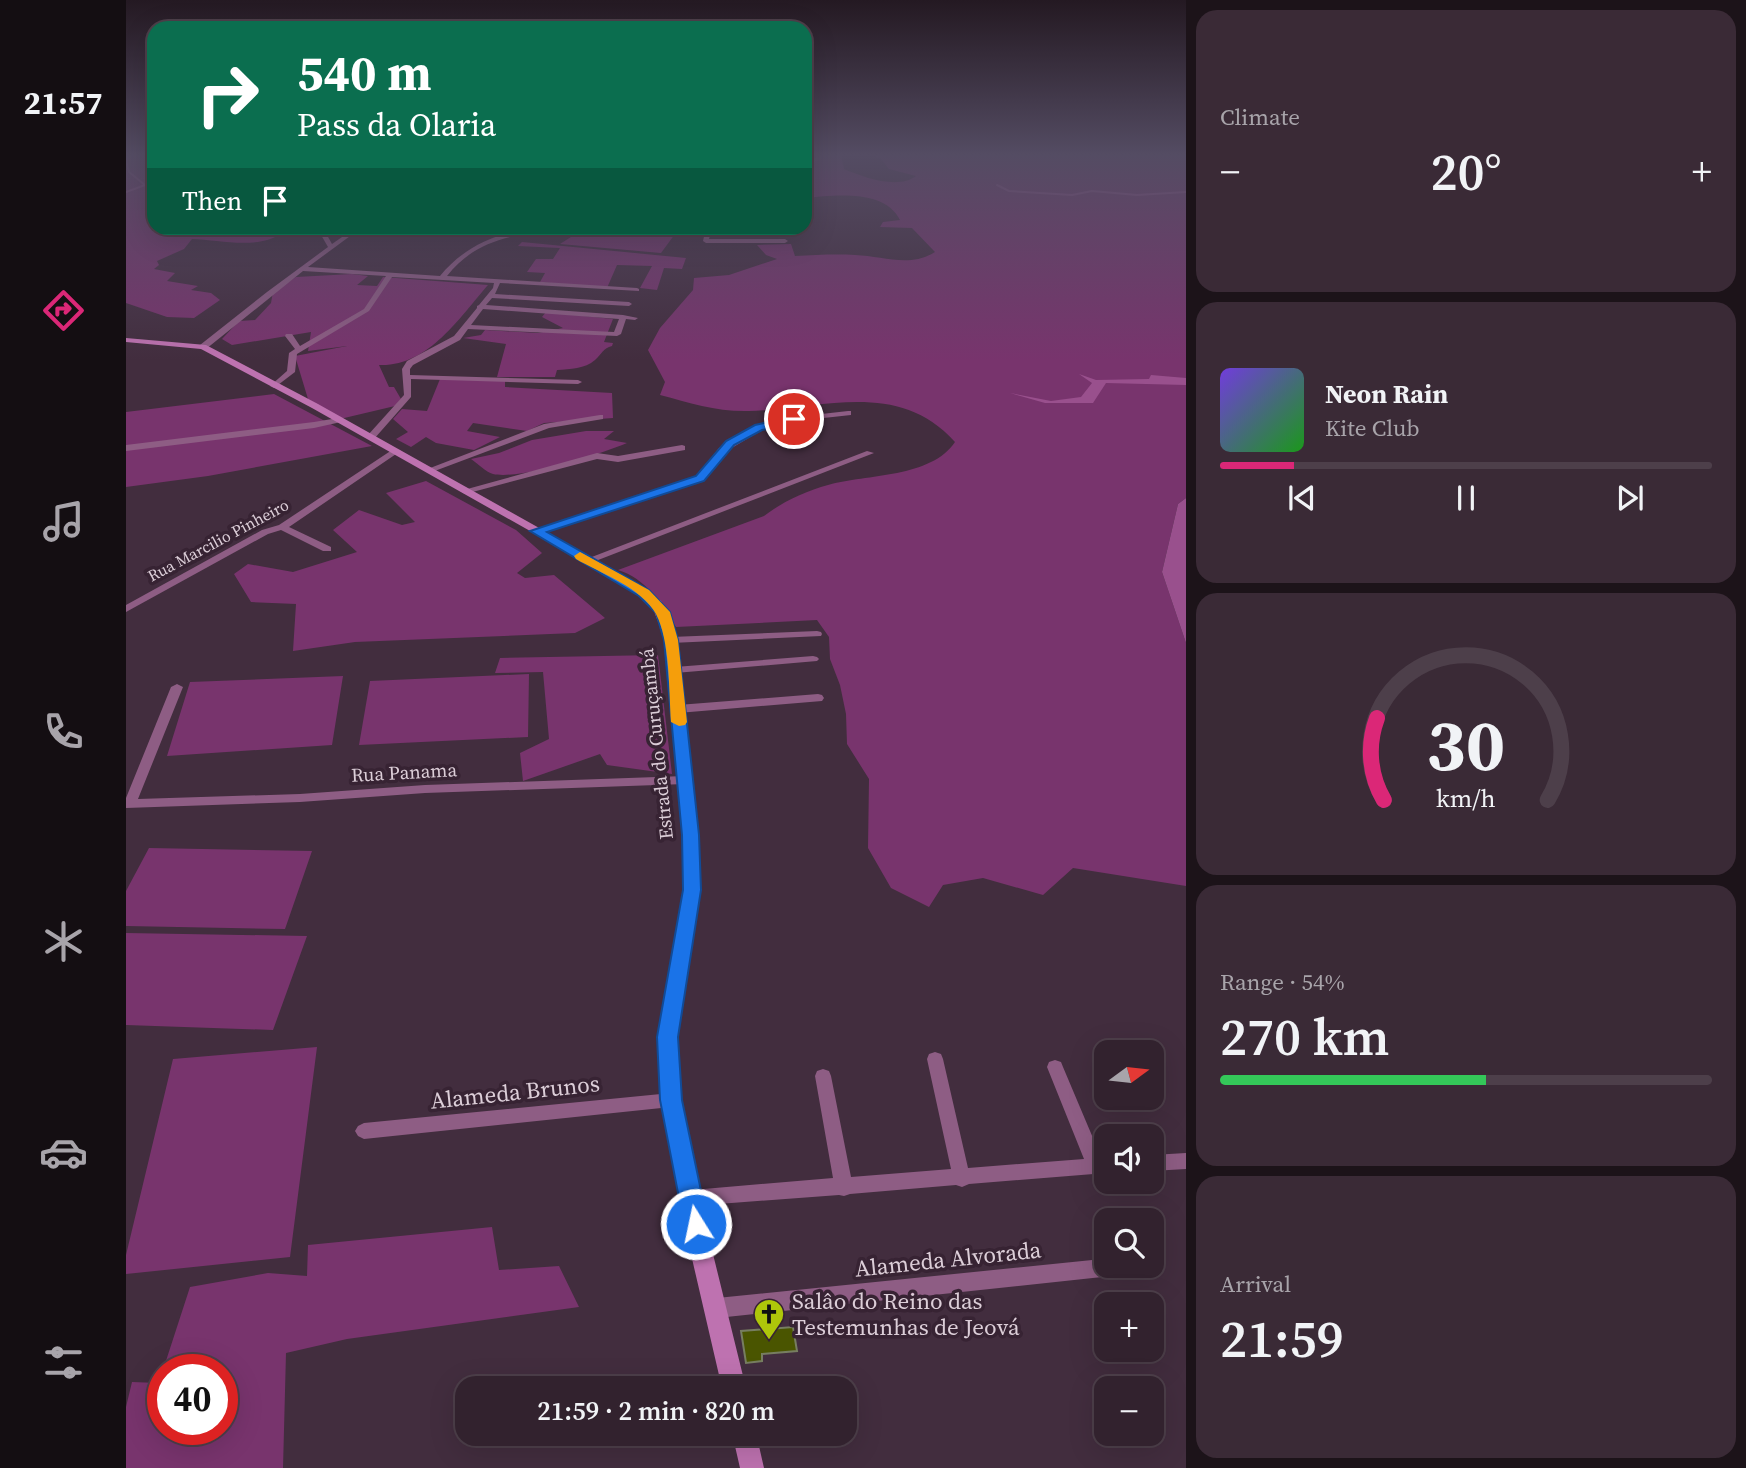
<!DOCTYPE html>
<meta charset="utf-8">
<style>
:root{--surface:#32222e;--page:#3a2a36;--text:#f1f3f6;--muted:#a8a4aa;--line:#4d3f4a;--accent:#db2777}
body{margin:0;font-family:"Source Serif 4",serif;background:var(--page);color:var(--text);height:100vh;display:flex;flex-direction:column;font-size:26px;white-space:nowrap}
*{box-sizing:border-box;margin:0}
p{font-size:23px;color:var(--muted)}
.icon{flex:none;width:38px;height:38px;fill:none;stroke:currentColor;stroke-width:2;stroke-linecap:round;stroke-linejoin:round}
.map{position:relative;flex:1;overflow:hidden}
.sheet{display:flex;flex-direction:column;gap:10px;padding:10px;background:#1c1319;width:560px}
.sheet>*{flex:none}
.top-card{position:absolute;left:21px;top:21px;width:665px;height:214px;border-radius:21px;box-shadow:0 7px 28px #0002,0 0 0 2px var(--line);background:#0b6e4f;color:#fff;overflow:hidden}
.needle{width:46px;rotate:75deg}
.buttons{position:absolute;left:968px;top:1040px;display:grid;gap:14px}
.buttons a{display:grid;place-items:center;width:70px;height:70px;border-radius:14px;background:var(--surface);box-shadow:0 7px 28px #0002,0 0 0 2px var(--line);font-size:35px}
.speed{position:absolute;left:21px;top:1354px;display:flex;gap:14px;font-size:35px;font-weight:700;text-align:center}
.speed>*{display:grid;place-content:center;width:91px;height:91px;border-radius:50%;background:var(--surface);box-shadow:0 7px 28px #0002,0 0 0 2px var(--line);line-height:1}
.speed .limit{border:10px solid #d22;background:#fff;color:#111}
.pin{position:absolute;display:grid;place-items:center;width:60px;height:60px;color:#fff;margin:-30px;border:4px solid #fff;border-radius:50%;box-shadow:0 2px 7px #0007}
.me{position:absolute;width:77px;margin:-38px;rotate:350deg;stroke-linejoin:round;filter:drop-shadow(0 0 5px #0008)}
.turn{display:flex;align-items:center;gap:24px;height:147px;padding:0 35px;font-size:32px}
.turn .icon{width:91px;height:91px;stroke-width:2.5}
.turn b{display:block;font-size:49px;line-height:60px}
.then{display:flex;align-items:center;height:66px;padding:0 35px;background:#0003;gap:14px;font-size:26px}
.big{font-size:52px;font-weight:600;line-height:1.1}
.sheet .tile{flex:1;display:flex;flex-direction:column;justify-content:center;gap:10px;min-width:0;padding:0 24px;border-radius:21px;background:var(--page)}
.sheet .dial{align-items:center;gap:0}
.dial svg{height:182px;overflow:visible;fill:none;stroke:var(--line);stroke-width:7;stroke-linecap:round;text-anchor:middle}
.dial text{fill:var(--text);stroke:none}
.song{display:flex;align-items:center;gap:21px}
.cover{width:84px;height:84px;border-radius:10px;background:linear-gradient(135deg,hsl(260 70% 55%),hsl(120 70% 35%))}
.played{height:7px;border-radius:4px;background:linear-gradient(90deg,var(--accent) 15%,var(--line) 15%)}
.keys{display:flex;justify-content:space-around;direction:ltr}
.heat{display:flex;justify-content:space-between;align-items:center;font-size:38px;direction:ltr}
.charge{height:10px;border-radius:5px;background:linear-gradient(90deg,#34c759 54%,var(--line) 0)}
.trip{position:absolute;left:329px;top:1376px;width:402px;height:70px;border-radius:21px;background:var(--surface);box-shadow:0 7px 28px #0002,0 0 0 2px var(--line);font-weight:600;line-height:70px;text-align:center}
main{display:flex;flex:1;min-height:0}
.dock{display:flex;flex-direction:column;width:126px;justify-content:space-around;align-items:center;background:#140e12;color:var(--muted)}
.dock .icon{width:49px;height:49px}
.dock .current{color:var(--accent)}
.dock b{font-size:32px;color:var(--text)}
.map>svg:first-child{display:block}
</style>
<main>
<nav class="dock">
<b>21:57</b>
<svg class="icon current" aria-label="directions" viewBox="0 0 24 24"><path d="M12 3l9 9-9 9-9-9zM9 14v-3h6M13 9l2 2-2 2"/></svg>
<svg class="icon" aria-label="music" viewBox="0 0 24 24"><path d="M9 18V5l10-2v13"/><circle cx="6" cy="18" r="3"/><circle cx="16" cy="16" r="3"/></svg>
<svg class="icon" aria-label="phone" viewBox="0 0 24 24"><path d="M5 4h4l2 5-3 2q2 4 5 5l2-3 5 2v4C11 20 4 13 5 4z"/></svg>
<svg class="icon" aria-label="climate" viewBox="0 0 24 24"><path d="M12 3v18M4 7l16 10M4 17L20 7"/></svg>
<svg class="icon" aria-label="car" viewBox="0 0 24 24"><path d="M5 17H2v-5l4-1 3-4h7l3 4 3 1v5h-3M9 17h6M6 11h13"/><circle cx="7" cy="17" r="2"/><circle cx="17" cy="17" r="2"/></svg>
<svg class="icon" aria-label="filters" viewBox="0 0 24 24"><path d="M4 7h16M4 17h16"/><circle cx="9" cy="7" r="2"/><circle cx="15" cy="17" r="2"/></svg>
</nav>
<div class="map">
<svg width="1060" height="1468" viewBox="0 0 1060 1468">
<rect width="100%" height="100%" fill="#422d3e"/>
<path fill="#78346d" d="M0 154H28V228H147L156 233C132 250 94 240 66 239L58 249 31 261 33 265 28 269 49 273 41 281 72 286 65 290 85 293 94 300 68 318 41 317 0 303Z
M679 154H715L718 169C737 177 772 190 790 176L763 169 754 158 744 154H1060V498L1052 504 1036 572 1060 643V886L947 868 917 895 857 878 817 885 803 907 765 888 742 848 743 779 721 744 720 714 714 685 704 659 703 637 691 620 550 627C537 604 519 578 492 570L638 516C656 502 680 491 702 485 741 474 805 478 829 442 772 379 697 409 623 411 592 412 564 403 534 395L539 382 522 350 534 328 567 290 568 278 603 275 651 259 640 255 631 245 665 244 669 256C689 255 709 254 729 255 757 256 784 268 809 252L786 228 754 227 757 222 774 220C759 189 709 195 679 198Z
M459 228 549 234 535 253 434 244Z
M396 242 560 258 556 269 538 268 531 290 514 288 526 266 491 265 481 288 414 282 419 273 401 272 410 259H427L434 248 392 246Z
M226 274 242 276 231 285 251 286 257 277 362 285C333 318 302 367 253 365L263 387H268L275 399 269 406 214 419 182 399 169 356 221 346 182 351 185 332 106 345 96 339 113 321 129 320 145 303 147 292 170 277Z
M420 312 487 319 478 342 487 343 486 346C477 348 476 354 469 360 459 369 444 369 431 370L429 377H371L380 344 337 338 355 335 359 330 412 333 437 328 416 317Z
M314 379 379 381V387L486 393 487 418 418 423 401 431 347 423 341 431 374 437 348 450 310 443 300 437 285 447 270 439 282 432 267 419 276 409 301 411Z
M148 394 246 446 82 476 0 487V412Z
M460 431H488L478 439 501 443C474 454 395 480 367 474 360 472 351 463 345 459L373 453 406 440Z
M300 481 390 530 416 553 391 573 399 578 428 575 479 618 449 633 229 642 167 651 170 604 125 602 108 574 122 564 167 572 231 552 207 530 233 510 276 525 289 522 260 493Z
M532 655 546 774 481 765 474 754 397 781 394 753 423 739 417 672 369 673 374 658Z
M403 674 402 737 233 745 244 681Z
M217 676 206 745 41 756 64 682Z
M23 848 186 851 159 929 0 926V891Z
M0 933 181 936 147 1030 0 1025Z
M191 1047 164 1257 0 1274V1255L47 1059Z
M366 1227 373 1270 433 1266 453 1307 221 1339 160 1353 157 1468H0V1407L6 1382 33 1383 37 1372V1430H96V1370H37L64 1287 142 1273 181 1276 182 1245Z"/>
<path fill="#99508d" d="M953 374 970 380 1023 379 1025 375 1060 378V385L980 383 967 403H919L884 393 925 401 955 397 966 383Z
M1060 498V643L1036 572 1052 504Z"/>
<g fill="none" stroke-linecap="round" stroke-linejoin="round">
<path stroke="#99508d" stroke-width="2" d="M871 185 883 191 946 195 966 191 1011 195 1060 192
M0 192 19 185 3 172 0 160 5 154"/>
</g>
<path fill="#4a5500" stroke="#777e61" stroke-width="2" d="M667 1327 671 1351 636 1354V1361L620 1363 615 1331Z"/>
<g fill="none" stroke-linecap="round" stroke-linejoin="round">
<path fill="#8e5d84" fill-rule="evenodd" d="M693 157 695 159 679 165V161Z
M191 228H197L206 244 229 228H235L182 267 314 276C340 244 379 228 421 228L420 229C379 238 349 241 321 276L511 288 513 289V291L374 283 369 294 503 302 506 304 503 306 366 298 360 305 497 315 512 318 509 320 500 319 495 334 491 336 342 329 334 340 287 365 284 369V375L452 380 456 382 452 384 285 379V397L248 439H242V435L278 395 276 369 281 361 328 336 351 308V306L353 305 367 288 368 283 266 277 243 311 171 354 169 372 148 388 144 386 161 371 163 353 169 349 159 336 160 334H166L174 346 238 309 260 276 177 271 80 349H74V345L141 292 202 247ZM357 309 493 319 488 332 345 325Z
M580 228H586L583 239H659L662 241 659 243H580L577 241Z
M722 411H725V415L661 422 636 430 599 452 577 480 413 533 410 534 405 531 571 476 593 448 630 426 660 418Z
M474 415H477V419L423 428 306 472 299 470 418 424Z
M212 418 216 420 215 422 188 428 0 451V445L188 422Z
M556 445 559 446V450L492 462 471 459 339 494 334 491 471 453 492 456Z
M266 450 273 452 163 527 205 547V551H197L155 530 142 534 0 612V605L136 530 153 525Z
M741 451 748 453 467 562 463 563 458 560Z
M691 631 695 632 696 634 695 636 545 643 539 640 545 637Z
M687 656 691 657 693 659 691 661 549 673 543 670 549 667Z
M51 684 57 687 12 799 174 794 299 785 559 776 565 780 559 784 299 793 174 802 0 808V798L45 687Z
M692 694 696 695 698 698 696 701 552 713 546 709 552 705Z
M809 1052 815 1054 817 1059 842 1168 958 1159 921 1067 923 1062 929 1060 935 1062 937 1067 975 1157H980V1173L843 1184 836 1187 830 1185 724 1194 718 1196 713 1195 566 1206 560 1204 557 1198 560 1192 566 1190 707 1178 689 1076 691 1071 697 1069 703 1071 705 1076 725 1177 825 1169 801 1059 803 1054Z
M545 1093 551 1095 553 1100 551 1105 545 1107 238 1139 232 1136 229 1131 232 1126 238 1123Z
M1060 1153V1169L1026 1171V1155Z
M976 1259 980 1260V1265H984L986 1268 983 1275 976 1277 591 1318 584 1315 581 1308 584 1301 591 1298Z"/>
<path fill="#be72b0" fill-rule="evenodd" d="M0 338 80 345 192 404 497 575 535 601 551 640 573 835 574 890 551 1037 555 1100 586 1250 620 1388H596L564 1250 535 1100 533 1037 558 890 557 835 539 640 526 606 489 579 186 408 75 349 0 342Z
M606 1433H630L638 1468H614Z"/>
</g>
<linearGradient id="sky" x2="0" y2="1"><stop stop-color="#241922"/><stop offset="0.43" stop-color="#544c63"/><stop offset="1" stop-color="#544c63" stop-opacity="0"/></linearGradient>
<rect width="1060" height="360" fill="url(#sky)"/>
<path fill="#1a73e8" stroke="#114b97" stroke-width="2" d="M668 416 674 419 672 422 636 430 608 445 578 481 421 532 523 590 544 612 552 640 573 835 575 890 552 1037 556 1100 582 1224 579 1232 570 1235 562 1232 558 1224 534 1100 531 1037 557 890 556 835 538 640 530 613 513 596 404 531 570 476 600 441 629 425Z"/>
<path fill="#f59e0b" d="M454 552 523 590 544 612 552 640 561 722 559 725 553 726 545 722C543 692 544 640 530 614 516 588 474 573 450 559L448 556Z"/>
<defs>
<g id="church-pin" transform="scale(1.575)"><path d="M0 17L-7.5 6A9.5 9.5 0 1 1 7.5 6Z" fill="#aec60a" stroke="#372333"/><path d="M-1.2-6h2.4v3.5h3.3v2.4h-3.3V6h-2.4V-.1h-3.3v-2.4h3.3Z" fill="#111"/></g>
</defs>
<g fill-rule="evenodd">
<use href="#church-pin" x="643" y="1314"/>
</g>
<g text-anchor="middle" stroke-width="7" stroke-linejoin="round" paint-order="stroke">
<g font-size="16" fill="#dcced8" stroke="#372333">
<text transform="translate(92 540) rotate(-28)" y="6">Rua Marcilio Pinheiro</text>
</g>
<g font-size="19" fill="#dcced8" stroke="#372333">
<text transform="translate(530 744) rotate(-96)" y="7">Estrada do Curuçambá</text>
<text transform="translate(278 772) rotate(-3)" y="7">Rua Panama</text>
</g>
<g font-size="23" fill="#dcced8" stroke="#372333">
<text transform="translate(389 1092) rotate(-6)" y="8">Alameda Brunos</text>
<text transform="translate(822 1259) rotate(-6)" y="8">Alameda Alvorada</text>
</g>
<g font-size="23" fill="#dcced8" stroke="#372333" text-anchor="start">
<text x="666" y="1309">Salâo do Reino das<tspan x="666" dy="26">Testemunhas de Jeová</tspan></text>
</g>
</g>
</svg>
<div class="buttons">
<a><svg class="needle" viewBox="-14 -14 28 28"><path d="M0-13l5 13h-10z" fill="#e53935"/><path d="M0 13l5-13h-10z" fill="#a8a4aa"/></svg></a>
<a><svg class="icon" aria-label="sound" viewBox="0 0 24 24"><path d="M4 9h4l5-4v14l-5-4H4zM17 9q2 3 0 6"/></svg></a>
<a><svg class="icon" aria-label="search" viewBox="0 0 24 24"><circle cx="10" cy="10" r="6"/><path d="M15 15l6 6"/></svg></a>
<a>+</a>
<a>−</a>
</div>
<div class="speed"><div class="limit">40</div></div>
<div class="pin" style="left:668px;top:419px;background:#d93025"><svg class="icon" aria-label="arrive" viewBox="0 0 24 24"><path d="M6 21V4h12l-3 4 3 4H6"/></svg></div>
<svg class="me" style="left:570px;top:1224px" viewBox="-20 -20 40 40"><circle r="17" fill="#1a73e8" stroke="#fff" stroke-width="3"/><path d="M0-11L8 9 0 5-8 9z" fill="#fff"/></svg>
<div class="trip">21:59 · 2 min · 820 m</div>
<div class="top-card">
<div class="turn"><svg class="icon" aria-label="right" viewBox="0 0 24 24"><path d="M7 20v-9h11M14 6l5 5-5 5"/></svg><div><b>540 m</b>Pass da Olaria</div></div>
<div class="then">Then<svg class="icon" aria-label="arrive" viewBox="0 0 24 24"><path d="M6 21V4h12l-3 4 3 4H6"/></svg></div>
</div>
</div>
<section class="sheet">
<div class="tile"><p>Climate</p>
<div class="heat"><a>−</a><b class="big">20°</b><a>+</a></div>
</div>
<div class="tile">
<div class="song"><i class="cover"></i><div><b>Neon Rain</b><p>Kite Club</p></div></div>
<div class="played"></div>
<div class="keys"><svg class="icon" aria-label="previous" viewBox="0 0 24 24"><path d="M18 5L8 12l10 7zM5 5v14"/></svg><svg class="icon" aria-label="pause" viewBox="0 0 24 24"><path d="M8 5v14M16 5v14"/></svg><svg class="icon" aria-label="next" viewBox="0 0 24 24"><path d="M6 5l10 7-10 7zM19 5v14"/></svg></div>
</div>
<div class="tile dial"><svg viewBox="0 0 100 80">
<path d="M14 69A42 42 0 1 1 86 69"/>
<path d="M14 69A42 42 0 0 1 11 33" stroke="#db2777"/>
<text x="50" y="56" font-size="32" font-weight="700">30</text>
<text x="50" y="72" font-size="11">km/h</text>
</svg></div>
<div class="tile"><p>Range · 54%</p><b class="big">270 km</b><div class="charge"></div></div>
<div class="tile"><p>Arrival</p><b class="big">21:59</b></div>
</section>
</main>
